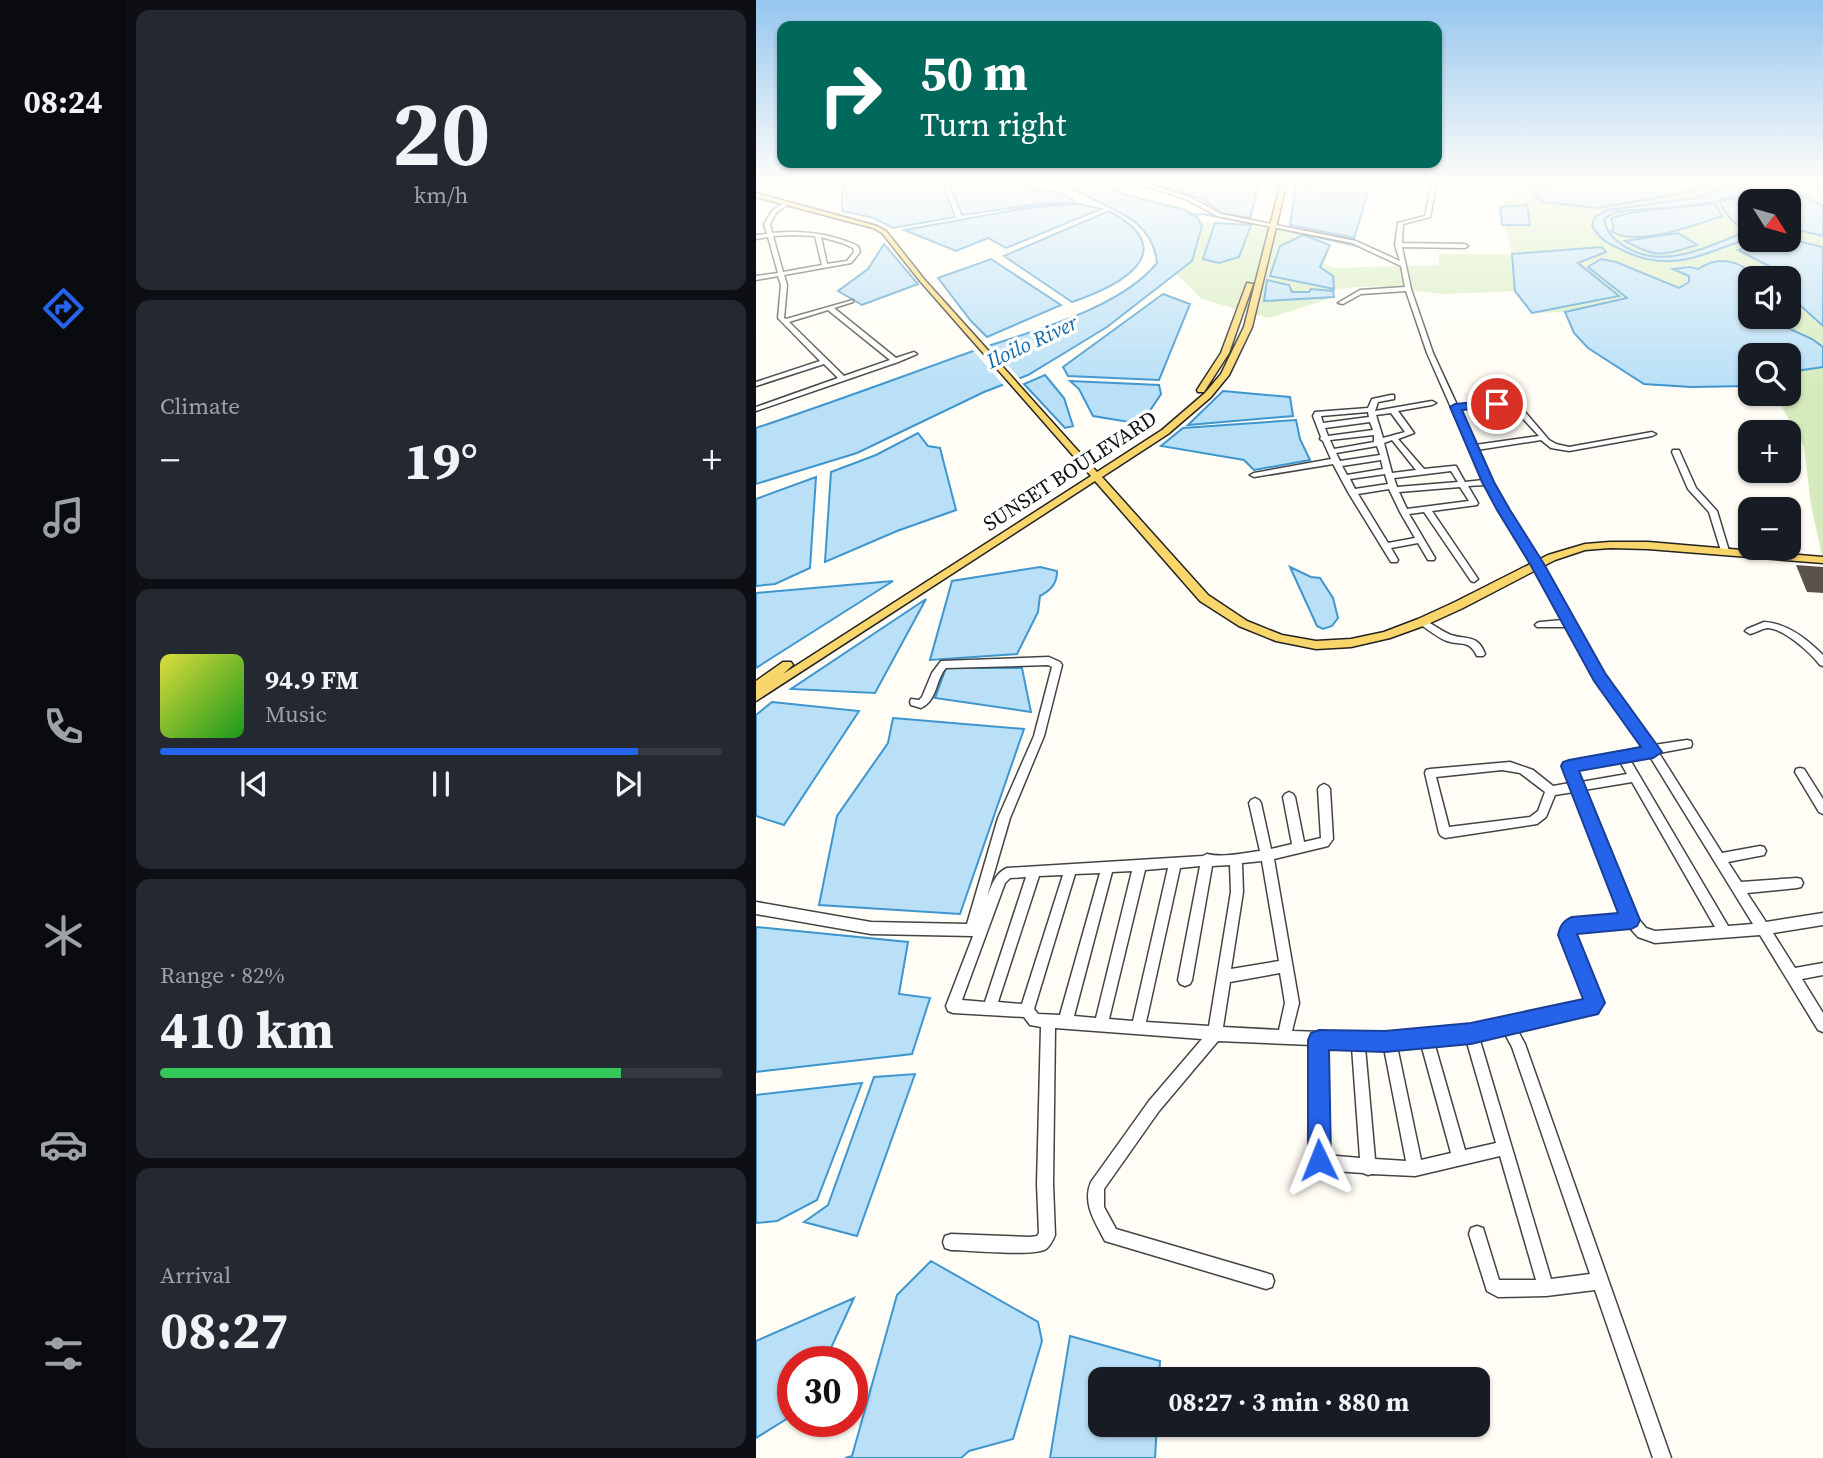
<!DOCTYPE html>
<meta charset="utf-8">
<style>
:root{--surface:#171b24;--page:#242831;--text:#f1f3f6;--muted:#9ea1a6;--line:#363941;--accent:#2563eb}
body{margin:0;font-family:"Source Serif 4",serif;background:var(--page);color:var(--text);height:100vh;display:flex;flex-direction:column;font-size:26px;white-space:nowrap}
*{box-sizing:border-box;margin:0}
p{font-size:23px;color:var(--muted)}
.icon{flex:none;width:38px;height:38px;fill:none;stroke:currentColor;stroke-width:2;stroke-linecap:round;stroke-linejoin:round}
.map{position:relative;flex:1;overflow:hidden}
.details{display:flex;flex-direction:column;gap:10px;padding:10px;background:#0d0f14;width:630px}
.details>*{flex:none}
.hud{position:absolute;left:21px;top:21px;width:665px;height:147px;border-radius:14px;box-shadow:0 2px 5px #0004;background:#00695c;color:#fff;overflow:hidden}
.needle{width:46px;rotate:127deg}
.fabs{position:absolute;left:982px;top:189px;display:grid;gap:14px}
.fabs a{display:grid;place-items:center;width:63px;height:63px;border-radius:14px;background:var(--surface);box-shadow:0 2px 5px #0004;font-size:35px}
.speed{position:absolute;left:21px;top:1346px;display:flex;gap:14px;font-size:35px;font-weight:700;text-align:center}
.speed>*{display:grid;place-content:center;width:91px;height:91px;border-radius:50%;background:var(--surface);box-shadow:0 2px 5px #0004;line-height:1}
.speed .limit{border:10px solid #d22;background:#fff;color:#111}
.pin{position:absolute;display:grid;place-items:center;width:60px;height:60px;color:#fff;margin:-30px;border:4px solid #fff;border-radius:50%;box-shadow:0 2px 7px #0007}
.me{position:absolute;width:77px;margin:-38px;rotate:358deg;stroke-linejoin:round;filter:drop-shadow(0 0 5px #0008)}
.turn{display:flex;align-items:center;gap:24px;height:147px;padding:0 28px;font-size:32px}
.turn .icon{width:91px;height:91px;stroke-width:2.5}
.turn b{display:block;font-size:49px;line-height:60px}
.big{font-size:52px;font-weight:700;line-height:1.1}
.details .widget{flex:1;display:flex;flex-direction:column;justify-content:center;gap:10px;min-width:0;padding:0 24px;border-radius:14px;background:var(--page)}
.details .dial{align-items:center;gap:0}
.dial b{font-size:91px;line-height:1}
.song{display:flex;align-items:center;gap:21px}
.cover{width:84px;height:84px;border-radius:10px;background:linear-gradient(135deg,hsl(60 70% 55%),hsl(120 70% 35%))}
.played{height:7px;border-radius:4px;background:linear-gradient(90deg,var(--accent) 85%,var(--line) 85%)}
.keys{display:flex;justify-content:space-around;direction:ltr}
.heat{display:flex;justify-content:space-between;align-items:center;font-size:38px;direction:ltr}
.charge{height:10px;border-radius:5px;background:linear-gradient(90deg,#34c759 82%,var(--line) 0)}
.trip{position:absolute;left:332px;top:1367px;width:402px;height:70px;border-radius:14px;background:var(--surface);box-shadow:0 2px 5px #0004;font-weight:700;line-height:70px;text-align:center}
main{display:flex;flex:1;min-height:0}
.menu{display:flex;flex-direction:column;width:126px;justify-content:space-around;align-items:center;background:#090b0e;color:var(--muted)}
.menu .icon{width:49px;height:49px}
.menu .current{color:var(--accent)}
.menu b{font-size:32px;color:var(--text)}
.map>svg:first-child{display:block}
</style>
<main>
<nav class="menu">
<b>08:24</b>
<svg class="icon current" aria-label="directions" viewBox="0 0 24 24"><path d="M12 3l9 9-9 9-9-9zM9 14v-3h6M13 9l2 2-2 2"/></svg>
<svg class="icon" aria-label="music" viewBox="0 0 24 24"><path d="M9 18V5l10-2v13"/><circle cx="6" cy="18" r="3"/><circle cx="16" cy="16" r="3"/></svg>
<svg class="icon" aria-label="phone" viewBox="0 0 24 24"><path d="M5 4h4l2 5-3 2q2 4 5 5l2-3 5 2v4C11 20 4 13 5 4z"/></svg>
<svg class="icon" aria-label="climate" viewBox="0 0 24 24"><path d="M12 3v18M4 7l16 10M4 17L20 7"/></svg>
<svg class="icon" aria-label="car" viewBox="0 0 24 24"><path d="M5 17H2v-5l4-1 3-4h7l3 4 3 1v5h-3M9 17h6M6 11h13"/><circle cx="7" cy="17" r="2"/><circle cx="17" cy="17" r="2"/></svg>
<svg class="icon" aria-label="filters" viewBox="0 0 24 24"><path d="M4 7h16M4 17h16"/><circle cx="9" cy="7" r="2"/><circle cx="15" cy="17" r="2"/></svg>
</nav>
<section class="details">
<div class="widget dial"><b>20</b><p>km/h</p></div>
<div class="widget"><p>Climate</p>
<div class="heat"><a>−</a><b class="big">19°</b><a>+</a></div>
</div>
<div class="widget">
<div class="song"><i class="cover"></i><div><b>94.9 FM</b><p>Music</p></div></div>
<div class="played"></div>
<div class="keys"><svg class="icon" aria-label="previous" viewBox="0 0 24 24"><path d="M18 5L8 12l10 7zM5 5v14"/></svg><svg class="icon" aria-label="pause" viewBox="0 0 24 24"><path d="M8 5v14M16 5v14"/></svg><svg class="icon" aria-label="next" viewBox="0 0 24 24"><path d="M6 5l10 7-10 7zM19 5v14"/></svg></div>
</div>
<div class="widget"><p>Range · 82%</p><b class="big">410 km</b><div class="charge"></div></div>
<div class="widget"><p>Arrival</p><b class="big">08:27</b></div>
</section>
<div class="map">
<svg width="1067" height="1458" viewBox="0 0 1067 1458">
<rect width="100%" height="100%" fill="#fffdf5"/>
<path fill="#d5ebbd" fill-rule="evenodd" d="M753 182H1067V560L1055 505 1048 447 1019 394H1032V355H994V386H898L888 384C853 361 827 351 809 312L776 313 759 291 686 294 618 286 578 289V297L513 318 446 299 419 273 436 261 446 226 443 221C476 224 547 226 574 245L568 264 578 268 683 265V254H756L744 207 761 191ZM994 201H1032V240H994ZM994 278H1032V317H994Z"/>
<path fill="#b9e0f7" stroke="#3f96cf" stroke-width="2" d="M90 182H186L199 217 137 228 118 218 86 211V192Z
M192 182H270L272 187C288 192 308 190 320 203L282 204 206 215Z
M307 182H351L367 194 429 210 440 216 446 226 436 261 351 327 272 375 228 392 101 453 0 484V428C69 405 137 380 206 355 265 333 360 313 401 263 396 211 342 209 307 182Z
M392 182H504L494 218 465 213 447 199Z
M817 182H954L958 184 924 194 841 208 786 202 772 188Z
M977 182 1003 183C963 211 907 206 860 212L849 218C848 228 854 235 861 241 903 275 951 246 994 230V238C946 254 914 275 864 249 851 243 842 238 836 225L839 217 851 210 939 198 975 186Z
M540 184H551L556 192 612 193 598 238 534 225Z
M1011 185C1031 190 1049 196 1067 206V236L1033 228 1032 201H994V227C979 229 970 214 964 202L991 195Z
M958 203 966 216C938 225 881 248 855 231L858 228 855 219C868 210 936 207 958 203Z
M324 204 345 209 250 248 232 238 200 251 148 230 276 207Z
M771 205 774 225H746L744 207Z
M353 211C429 252 363 286 316 302L248 256Z
M459 223 495 225 483 257 463 263 447 259Z
M922 233 941 245C906 255 902 259 869 241Z
M547 235 574 245 564 267 577 276 578 289 514 276 524 246Z
M1033 239 1067 247V326L1033 295 1032 278H1023L1010 268 1013 266 982 250 1014 240Z
M128 244 162 284 106 305 82 291 112 269Z
M846 247 850 252 822 263 863 296 776 313 759 291 756 254Z
M235 259 305 305 231 337 215 321 182 278Z
M845 259 860 262 923 288 933 282V276L917 269 934 267 942 269C966 253 984 263 1005 278H994V317H1032L1033 310 1039 316 1032 328 1056 339 1067 347V367L1033 372 1032 355H994V386L935 387 888 384 832 348 818 333 809 312 871 298 832 267Z
M511 280 533 285 536 292H553L555 289 577 291 578 297 508 301Z
M407 294 434 304 403 380 312 376 307 367Z
M289 375 308 398 317 426 309 428 268 384Z
M314 381 403 385 405 394 385 424 337 416 323 389Z
M467 391 534 397 537 416 432 425Z
M540 420 544 439 554 460 498 470 488 460 405 446 427 428Z
M162 433 172 446 184 448 200 510 141 531 69 562 75 472 120 455Z
M60 477 54 568 19 584 0 586V499Z
M284 567 301 571C301 584 295 590 284 596L282 612 261 654 174 660 196 581Z
M534 567 555 577 564 578 577 598 582 618 576 626 567 629 561 626Z
M137 581 0 668V593Z
M170 599 119 693 35 689Z
M190 668H266L275 712 179 698Z
M16 702 103 711 28 825 0 816V715Z
M137 718 268 729 204 914 63 905 81 816 132 743Z
M0 927 152 942 143 994 174 998 156 1054 0 1072Z
M159 1074 101 1236 48 1222 72 1205 118 1077Z
M106 1083 61 1200 21 1221 0 1223V1095Z
M175 1261 282 1322 286 1341 257 1439 213 1451 205 1458H89L96 1456 141 1295Z
M98 1298 69 1361 37 1362V1415L0 1438V1341Z
M314 1336 404 1361 403 1379H345V1424L401 1425 399 1458H294Z"/>
<path fill="#fffdf5" d="M232 343 266 381 249 387 215 348Z"/>
<g fill="none" stroke-linecap="round" stroke-linejoin="round">
<path stroke="#3f96cf" stroke-width="2" d="M434 215 447 214 498 224
M529 230 605 247"/>
<path fill="#b9e0f7" fill-rule="evenodd" d="M551 182H579L630 187 627 189Z"/>
</g>
<path fill="#5a524d" d="M1040 565 1067 567V593L1051 592Z"/>
<g fill="none" stroke-linecap="round" stroke-linejoin="round">
<g stroke="#444" stroke-width="3">
<path id="minor" d="M377 182H385L434 197 465 214 600 241 644 261 639 245 642 223 669 216 676 182H681L674 217 647 224 646 243 709 244 712 246 709 248 646 247 655 289 677 353 701 405 741 402 763 405 793 440 800 444 813 447 896 432 900 434 896 436 813 451 795 448 785 440 721 450 736 482 848 674 898 745 931 740 935 741 936 744 935 747 903 753 966 853 1004 846 1008 847 1010 851 1008 855 972 862 985 882 1041 878 1045 879 1047 883 1045 887 1041 888 991 893 1010 922 1067 913V925L1017 933 1039 968 1067 963V975L1046 979 1067 1013V1032L1062 1030 1004 935 899 943 882 937 872 926 820 931 818 935 846 1003 840 1012 762 1031 769 1044 915 1458H897L839 1290 790 1296 742 1297 731 1291 713 1234 715 1228 721 1226 727 1228 743 1280H780L744 1156 659 1176 616 1174 612 1175 607 1173 565 1170 560 1168 555 1155 556 1045 462 1041 403 1111 348 1189V1207L360 1229 510 1273 516 1275 518 1281 516 1287 510 1289 349 1241C339 1222 326 1203 335 1182L393 1101 446 1039 299 1028 297 1184 299 1235C297 1240 294 1246 290 1249 278 1257 212 1250 195 1250L189 1248 187 1242 189 1236 195 1234 274 1237 281 1236 283 1233 281 1184 285 1027 274 1025 268 1017 197 1013 192 1011 190 1006 217 936 115 934 0 914V902L115 922 211 924 242 818 278 736 296 667 292 665 190 668C179 680 182 700 165 708L155 705 154 702 155 699 163 700 166 697 176 673 185 661 293 657 304 662 306 665 288 736 254 818 231 897C236 885 239 873 251 868L447 856 451 854C467 858 488 853 504 851L493 803 495 800 499 798 503 800 505 803 515 849 536 844 527 797 529 794 533 792 537 794 539 797 548 842 565 838 562 789 564 786 568 784 572 786 574 789 577 839 572 846 568 847 518 859 543 1003 536 1031 629 1034 752 1020 832 1001 806 935 812 922 816 920 867 915 818 792 799 795 790 817 781 824 689 838 685 836 683 833 669 773 670 770 674 769 754 762 777 770 797 786 814 783 808 766 809 763 888 747 840 680 810 627H781L779 625 781 623 784 622 807 620 729 485 712 486 722 503 721 505 676 511 722 579 718 582 715 581 668 512 653 514 679 558 678 560H672L662 543 635 548 642 560 641 562H635L592 492 577 464 498 477 494 475 498 473 575 459 567 441 564 439 565 437 557 416 559 412 612 408 616 399 635 395H638V399L622 402 619 411 676 401 680 403 676 405 642 411 658 433 642 439 668 469 697 466H700L709 482 727 480 671 353 650 291 605 294 587 304 582 303 604 290 649 287 645 266 596 243 461 216 430 199ZM741 406 758 409 783 436 719 445 703 409ZM612 412 613 417 567 423 565 416ZM635 413 649 432 627 438 620 415ZM614 422 617 430 572 436 569 428ZM618 435V442L578 449 574 440ZM636 440 660 470 636 473 628 443ZM621 446 624 455 584 461 580 453ZM625 460 627 469 591 475 586 466ZM695 471 702 482 641 487 638 478ZM629 474 632 484 599 489 594 479ZM704 487 713 501 651 509 643 492ZM633 489 644 512 659 538 632 543 602 494ZM893 755 997 924 972 926 873 758ZM863 760 871 774 825 782 820 769ZM746 770 764 773 789 792 782 811 774 817 693 827 680 777ZM876 782 959 927 899 931 890 928 880 916 828 790ZM506 861 523 961 475 969 487 892 486 863ZM474 865 475 892 453 1026 390 1022 424 868 444 866 422 980 424 984 429 986 434 984 436 980 456 866ZM412 868 377 1021 353 1019 389 870ZM376 871 340 1018 318 1016 356 872ZM344 873 304 1015 282 1014 278 1009 319 874ZM307 875 266 1004 242 1002 283 876ZM270 877 229 1002 206 1000 249 883 254 878ZM524 973 529 1003 523 1030 467 1027 474 982ZM749 1034 756 1047 834 1274 795 1279 723 1037ZM710 1039 740 1143 709 1150 678 1042ZM665 1044 695 1153 665 1160 641 1046ZM570 1046 596 1047 604 1158 569 1155ZM609 1047 628 1048 650 1161 619 1159Z
M28 203 33 204 20 213 14 224 16 233C46 230 74 233 102 246L104 252 95 263 28 275 31 285 28 318 30 319 97 300V302L78 308 140 358 158 352 161 354 142 362 0 411V407L82 378 68 364 0 386V382L64 361 22 318 25 285 22 276 0 280V276L22 273 12 237 0 239V235L11 234 8 224 16 211ZM38 235 59 236 66 265 27 272 17 236ZM65 237 86 243 97 248 98 252 91 261 71 264ZM72 310 134 360 88 376 33 322Z
M917 450H923L940 488 961 511 973 551 972 553 969 554 965 551 953 512 932 489 916 452Z
M668 620C677 624 685 631 695 635 710 640 722 634 729 654L727 656H721C713 639 705 646 691 641 682 638 673 630 665 625L663 623Z
M1008 622C1031 623 1051 639 1067 655V666L1064 665C1054 652 1027 628 1011 628 1005 629 999 633 994 634L989 631 991 629Z
M1044 768 1048 769 1067 799V814L1063 812 1039 772 1040 769Z"/>
</g>
<g stroke="#222" stroke-width="3">
<path id="major" d="M525 182H531L496 327 473 375 455 397 412 434 346 477 452 595 491 621 526 635 560 641 595 639 628 632 662 619 699 602 792 555 829 544 854 542H892L1067 557V563L892 549 854 548 829 550 799 560 707 608 670 625 634 638 595 647 560 649 520 641 483 626 444 601 339 481 0 701V681L27 662H35L37 665 27 674 335 476 164 281 126 233 117 228 0 197V193L121 226 130 231 168 279 341 472 406 430 449 393 465 374 488 327Z
M491 283 497 284 473 353 448 392H442L441 390 465 353Z"/>
</g>
<use href="#minor" fill="#fff" fill-rule="evenodd"/>
<use href="#major" fill="#f9d66b" fill-rule="evenodd"/>
</g>
<linearGradient id="sky" x2="0" y2="1"><stop stop-color="#95c6ee"/><stop offset="0.47" stop-color="#fffefa"/><stop offset="1" stop-color="#fffefa" stop-opacity="0"/></linearGradient>
<rect width="1067" height="386" fill="url(#sky)"/>
<path fill="#2563eb" stroke="#184099" stroke-width="2" d="M741 400 745 401V406L706 410 738 482 754 510 788 564 849 673 906 752 897 758 823 771 884 920 881 926 875 929 821 934 849 1003 842 1014 715 1044 629 1052 573 1050 575 1160 571 1168 563 1172 555 1168 552 1160V1040L555 1033 563 1030 629 1031 715 1023 827 999 802 935C804 926 807 921 816 917L862 913 805 766 807 762 813 760 885 747 838 681 774 564 741 510 726 482 694 407 699 404Z"/>
<g text-anchor="middle" stroke-width="7" stroke-linejoin="round" paint-order="stroke">
<g font-size="21" font-style="italic" fill="#1768a6" stroke="#fff">
<text transform="translate(276 342) rotate(-25)" y="7">Iloilo River</text>
</g>
<g font-size="21" fill="#111" stroke="#fff">
<text transform="translate(314 471) rotate(-33)" y="7">SUNSET BOULEVARD</text>
</g>
</g>
</svg>
<div class="fabs">
<a><svg class="needle" viewBox="-14 -14 28 28"><path d="M0-13l5 13h-10z" fill="#e53935"/><path d="M0 13l5-13h-10z" fill="#9ea1a6"/></svg></a>
<a><svg class="icon" aria-label="sound" viewBox="0 0 24 24"><path d="M4 9h4l5-4v14l-5-4H4zM17 9q2 3 0 6"/></svg></a>
<a><svg class="icon" aria-label="search" viewBox="0 0 24 24"><circle cx="10" cy="10" r="6"/><path d="M15 15l6 6"/></svg></a>
<a>+</a>
<a>−</a>
</div>
<div class="speed"><div class="limit">30</div></div>
<div class="pin" style="left:741px;top:404px;background:#d93025"><svg class="icon" aria-label="arrive" viewBox="0 0 24 24"><path d="M6 21V4h12l-3 4 3 4H6"/></svg></div>
<svg class="me" style="left:563px;top:1160px" viewBox="-20 -20 40 40"><path d="M0-17L14 15 0 8-14 15z" fill="#2563eb" stroke="#fff" stroke-width="4"/></svg>
<div class="trip">08:27 · 3 min · 880 m</div>
<div class="hud">
<div class="turn"><svg class="icon" aria-label="right" viewBox="0 0 24 24"><path d="M7 20v-9h11M14 6l5 5-5 5"/></svg><div><b>50 m</b>Turn right</div></div>
</div>
</div>
</main>
